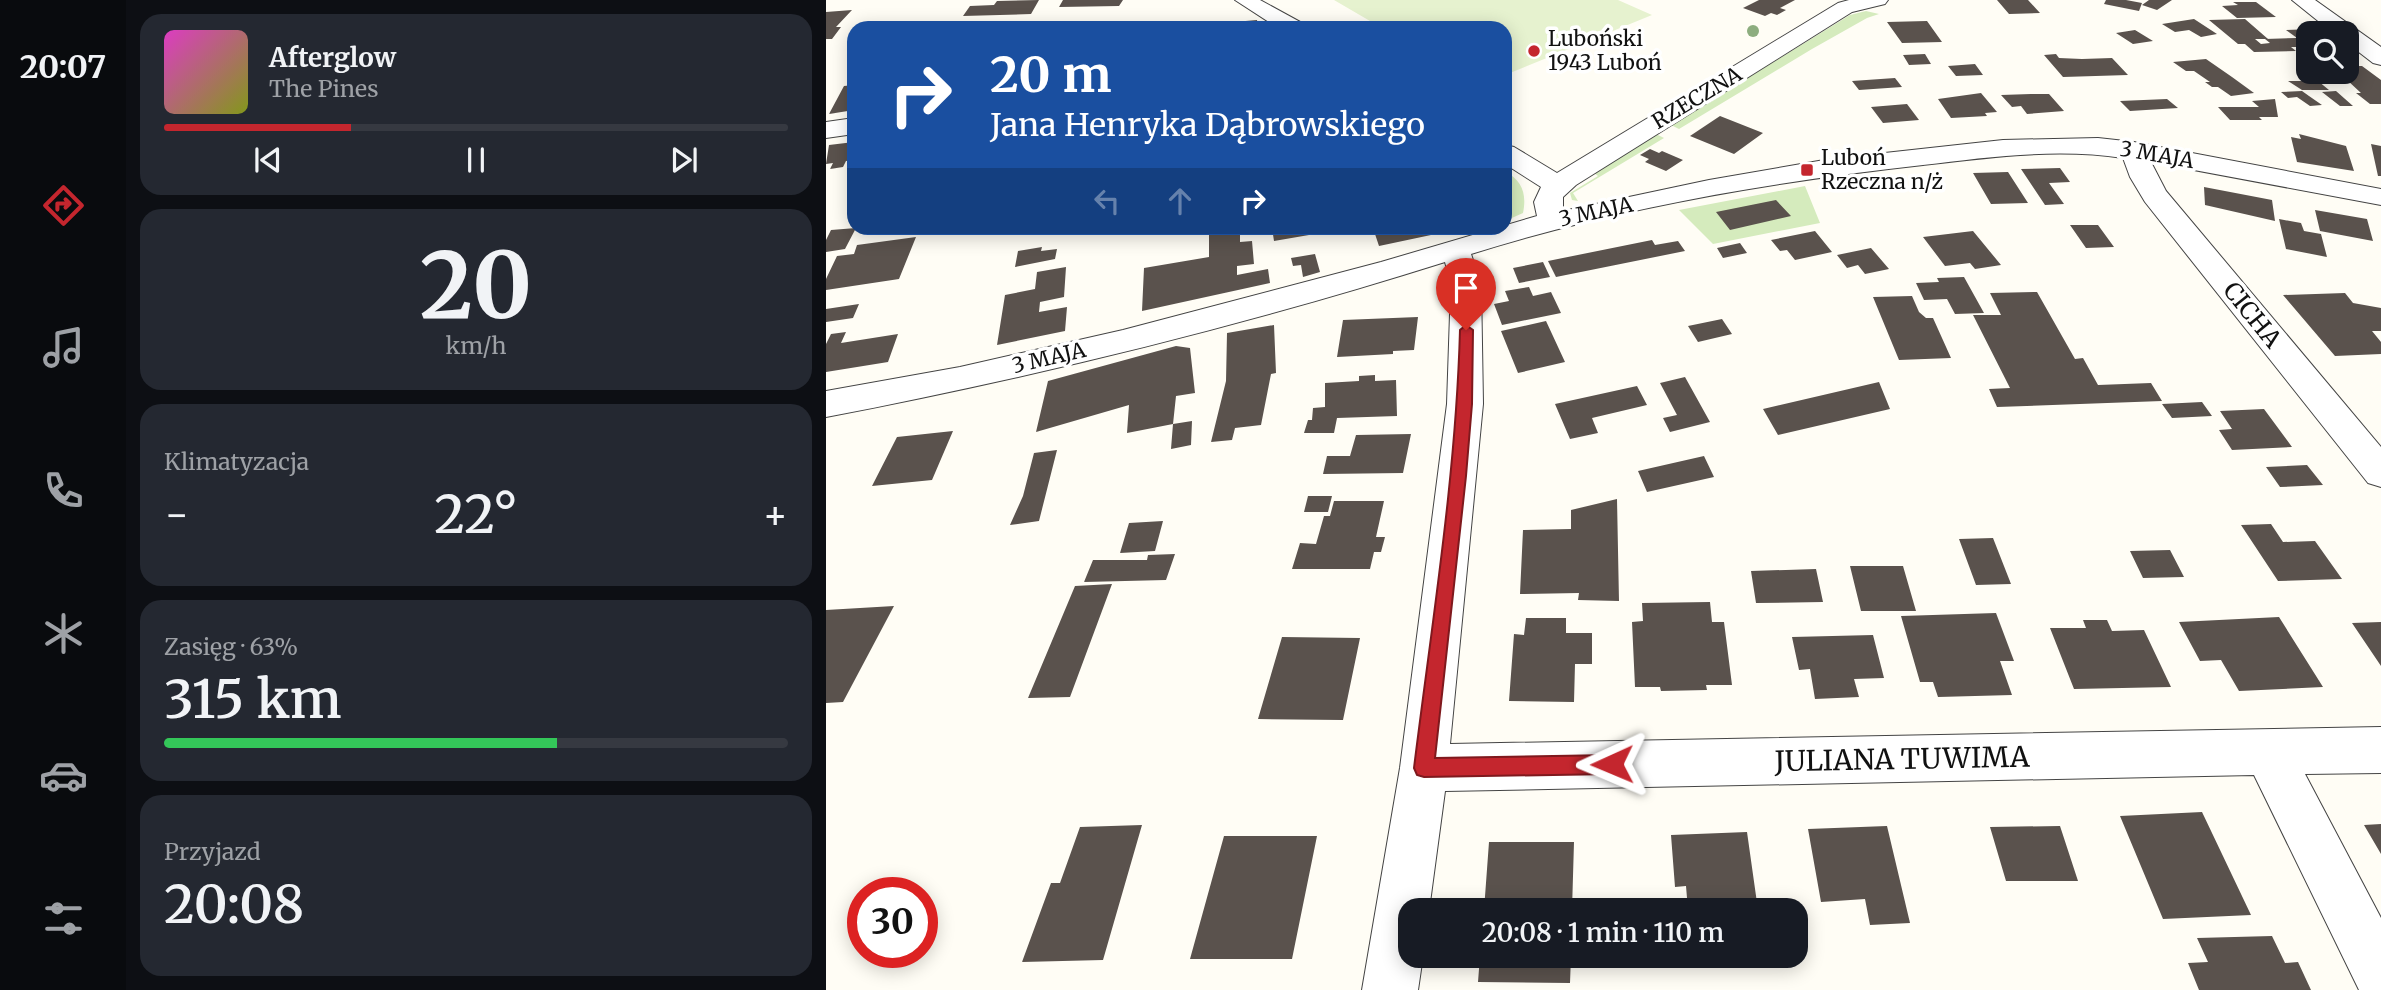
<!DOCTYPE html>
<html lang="pl">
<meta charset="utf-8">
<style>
:root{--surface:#171b24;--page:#242831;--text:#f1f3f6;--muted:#9ea1a6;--line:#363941;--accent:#c4262e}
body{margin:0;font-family:Merriweather,serif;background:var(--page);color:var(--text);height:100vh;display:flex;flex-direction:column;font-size:26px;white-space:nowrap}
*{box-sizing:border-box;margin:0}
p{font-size:23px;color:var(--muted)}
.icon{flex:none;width:38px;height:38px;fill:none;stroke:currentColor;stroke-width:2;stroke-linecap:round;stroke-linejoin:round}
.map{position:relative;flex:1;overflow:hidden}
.details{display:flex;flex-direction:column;gap:14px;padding:14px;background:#0d0f14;width:700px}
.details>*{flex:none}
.hud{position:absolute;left:21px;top:21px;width:665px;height:214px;border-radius:21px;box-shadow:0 4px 18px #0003;background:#1a4fa0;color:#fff;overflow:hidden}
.buttons{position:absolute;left:1470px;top:21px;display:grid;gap:14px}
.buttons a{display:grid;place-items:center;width:63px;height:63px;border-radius:14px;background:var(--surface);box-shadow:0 4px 18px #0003;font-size:35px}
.speed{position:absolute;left:21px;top:877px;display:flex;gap:14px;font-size:35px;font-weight:700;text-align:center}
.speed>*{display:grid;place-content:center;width:91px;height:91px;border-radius:50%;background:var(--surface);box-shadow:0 4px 18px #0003;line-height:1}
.speed .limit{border:10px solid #d22;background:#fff;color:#111}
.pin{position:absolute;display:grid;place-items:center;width:60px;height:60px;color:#fff;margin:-72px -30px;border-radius:50% 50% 50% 0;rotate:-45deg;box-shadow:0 0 7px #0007}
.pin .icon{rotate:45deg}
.me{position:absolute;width:77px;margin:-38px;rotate:269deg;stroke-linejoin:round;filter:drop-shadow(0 0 5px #0008)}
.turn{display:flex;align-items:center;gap:24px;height:147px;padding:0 28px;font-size:32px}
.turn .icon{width:91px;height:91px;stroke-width:2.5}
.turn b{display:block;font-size:49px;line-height:60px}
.lanes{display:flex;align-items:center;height:66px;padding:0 28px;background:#0003;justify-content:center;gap:35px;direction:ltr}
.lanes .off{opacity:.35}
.big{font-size:52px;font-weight:600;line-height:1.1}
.details .card{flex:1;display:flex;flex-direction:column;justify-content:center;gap:10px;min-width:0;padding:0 24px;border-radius:21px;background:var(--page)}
.details .dial{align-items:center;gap:0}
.dial b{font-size:91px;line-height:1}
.song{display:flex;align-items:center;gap:21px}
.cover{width:84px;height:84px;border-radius:10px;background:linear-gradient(135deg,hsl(310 70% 55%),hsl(70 70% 35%))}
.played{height:7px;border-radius:4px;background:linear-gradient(90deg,var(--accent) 30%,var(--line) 30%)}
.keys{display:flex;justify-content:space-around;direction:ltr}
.heat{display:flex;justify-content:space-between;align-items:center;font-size:38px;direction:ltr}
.charge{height:10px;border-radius:5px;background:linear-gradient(90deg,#34c759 63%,var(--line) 0)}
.trip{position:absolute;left:572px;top:898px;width:410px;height:70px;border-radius:21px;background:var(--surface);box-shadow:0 4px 18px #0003;font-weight:600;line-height:70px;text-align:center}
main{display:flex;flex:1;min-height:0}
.menu{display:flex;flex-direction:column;width:126px;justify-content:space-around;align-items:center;background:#090b0e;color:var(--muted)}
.menu .icon{width:49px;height:49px}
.menu .current{color:var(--accent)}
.menu b{font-size:32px;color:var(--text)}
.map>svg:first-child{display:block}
</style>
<main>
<nav class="menu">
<b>20:07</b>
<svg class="icon current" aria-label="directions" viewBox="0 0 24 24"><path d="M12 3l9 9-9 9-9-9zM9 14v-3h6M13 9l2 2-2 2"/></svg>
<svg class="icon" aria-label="music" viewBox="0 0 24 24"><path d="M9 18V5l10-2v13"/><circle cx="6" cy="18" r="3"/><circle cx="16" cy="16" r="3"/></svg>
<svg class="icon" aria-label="phone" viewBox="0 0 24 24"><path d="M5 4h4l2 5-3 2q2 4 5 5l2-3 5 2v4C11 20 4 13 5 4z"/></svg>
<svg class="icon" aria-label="climate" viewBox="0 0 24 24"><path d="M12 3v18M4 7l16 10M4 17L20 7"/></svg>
<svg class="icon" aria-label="car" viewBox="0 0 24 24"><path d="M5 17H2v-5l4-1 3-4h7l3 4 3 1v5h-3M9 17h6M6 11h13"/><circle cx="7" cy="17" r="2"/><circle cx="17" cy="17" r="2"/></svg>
<svg class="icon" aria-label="filters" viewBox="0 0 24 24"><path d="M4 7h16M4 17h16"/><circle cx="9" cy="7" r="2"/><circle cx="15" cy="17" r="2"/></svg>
</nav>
<section class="details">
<div class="card">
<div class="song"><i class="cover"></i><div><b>Afterglow</b><p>The Pines</p></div></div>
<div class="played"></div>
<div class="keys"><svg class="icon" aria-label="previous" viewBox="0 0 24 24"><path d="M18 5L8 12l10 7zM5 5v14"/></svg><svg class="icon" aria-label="pause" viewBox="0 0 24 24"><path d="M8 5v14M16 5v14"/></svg><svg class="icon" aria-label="next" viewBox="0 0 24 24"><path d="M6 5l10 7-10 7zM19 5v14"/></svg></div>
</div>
<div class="card dial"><b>20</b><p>km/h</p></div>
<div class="card"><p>Klimatyzacja</p>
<div class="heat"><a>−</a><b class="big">22°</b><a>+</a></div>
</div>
<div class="card"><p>Zasięg · 63%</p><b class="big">315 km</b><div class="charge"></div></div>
<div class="card"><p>Przyjazd</p><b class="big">20:08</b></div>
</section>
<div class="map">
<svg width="1555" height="990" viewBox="0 0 1555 990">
<rect width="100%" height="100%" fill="#fffdf5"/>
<path fill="#d5ebbd" d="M1040 11 1053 14 1041 18 986 49 853 129 845 125 1024 15Z
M830 134 838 138 747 193 752 201 746 200 744 193 772 176 768 173Z
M679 171C696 181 701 193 697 213L679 221Z
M979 186 994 223 887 244 853 210Z"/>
<path fill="#e6f2cf" d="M508 0H792L826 15 679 75V28H556Z"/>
<path fill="#5a524d" d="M213 0 205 14 137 16 144 6 168 5 171 1Z
M237 0H297L293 6 233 7Z
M933 0H969L954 8 960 10 951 15 945 13 939 16 917 8Z
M1171 0H1202L1214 13 1183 14Z
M1280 0H1300L1316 3 1313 11 1278 4Z
M1323 0H1346L1331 10 1316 5Z
M1407 2H1430L1450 17 1411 18 1396 6 1412 5Z
M26 10 10 27H15L6 39H0V12Z
M1368 19 1391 34 1375 37 1363 30 1349 32 1336 24Z
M1419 19 1442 39H1429L1435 44 1444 43 1439 39 1471 38 1460 30 1488 29 1493 33H1482V47H1465L1470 51 1428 52 1419 44H1412L1383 20Z
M431 20 432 28H374V25Z
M1101 21 1116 42 1076 43 1061 22Z
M1309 30 1327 41 1307 44 1290 33Z
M1099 54 1105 64 1083 65 1077 55Z
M1230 54 1233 58 1256 59 1286 58 1302 75 1237 77 1218 55Z
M1380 59 1406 77 1428 93 1405 96 1392 87H1386L1379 82H1384L1368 71H1360L1347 62Z
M1149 64 1157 75 1130 76 1122 66Z
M1521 66H1536L1555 80V104H1544L1530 93H1535L1521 80H1528L1518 72H1521Z
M1069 78 1076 87 1033 90 1026 81Z
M1462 81H1492L1503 90H1476Z
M28 85V110L3 114 18 86Z
M1476 91 1483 96 1496 105 1484 106 1471 97 1462 98 1455 92Z
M1510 91 1527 106H1514L1496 92Z
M1155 93 1171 112 1159 113 1161 116 1125 118 1112 99Z
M1205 94H1223L1238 111 1201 114 1195 106 1186 107 1175 95Z
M1341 99 1352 108 1304 111 1294 101Z
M1449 99 1452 117H1433L1436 120H1404L1392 107H1433L1426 101Z
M1081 104 1093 120 1057 123 1045 107Z
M894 116 937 133 908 154 864 136Z
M1473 134 1520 146 1528 171 1471 162 1465 137 1475 139Z
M28 142V160L20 161 17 167 4 169 7 163 0 164 3 145Z
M1545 144 1555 146V176H1552Z
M824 149 833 153 836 151 857 160 840 171 819 162 823 159 814 155Z
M1234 168 1244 182 1223 183 1238 204 1219 205 1195 169Z
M1182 172 1202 203 1165 204 1147 173Z
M1378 187 1446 200 1449 221 1379 205Z
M950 200 965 216 904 230 890 212Z
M1489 210 1541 219 1547 241 1494 231Z
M1453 219 1475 223 1478 231 1495 234 1501 257 1460 249Z
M1244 225H1272L1288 247 1260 248Z
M30 228 19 249 0 252V240L5 230Z
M383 228H414V242L426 241 428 264 411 266V275L442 269 444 283 316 311 318 268 383 257Z
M446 228H518V229L448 241Z
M547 228H602L605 235 553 246Z
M989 231 1006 252 969 260 961 250 954 251 945 240Z
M1147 231 1175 265 1149 269 1144 263 1119 266 1097 237Z
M90 237 73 279 0 290V279L11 256 28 254 31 245Z
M826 240 829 245 852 241 859 251 730 277 722 261Z
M914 243 921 253 897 258 891 248Z
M216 247 215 251 231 249 229 259 189 267 192 251Z
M1045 248 1063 269 1039 274 1032 265 1021 268 1011 255Z
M489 254 494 272 477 277 475 265 467 266 465 258Z
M717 262 724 277 693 283 687 268Z
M240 267 238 297 214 302 213 312 241 307 239 331 171 345 179 295 209 289 211 272Z
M1138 277 1158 313 1129 314 1121 299 1098 300 1090 283 1113 282 1111 278Z
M703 287 707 296 725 292 735 313 676 325 668 304 683 301 679 291Z
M1211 292 1249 359 1257 358 1272 385 1325 383 1336 401 1171 407 1163 389 1184 388 1147 315H1175L1164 293Z
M1519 293 1527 303 1555 308V331H1546L1555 342V354L1509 356 1457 295Z
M1086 296 1093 312 1100 318H1107L1125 358 1073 360 1047 297Z
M33 304 27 318 0 322V309Z
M592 317 588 350 567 351V354L511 357 517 320Z
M896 319 906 334 872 342 862 326Z
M720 321 739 362 692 373 675 331Z
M448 325 450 373 445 374 435 425 409 428 406 440 385 442 400 381 401 333Z
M20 332 15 343 72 334 62 362 0 372V344L5 334Z
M350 346 364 348 369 393 350 396 347 424 301 433 303 405 210 432 222 381Z
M549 375V381L570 380 571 416 511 418 508 433H478L482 420H486L487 408 499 407V383L533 381V376Z
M859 377 884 422 844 432 837 418 851 415 834 383Z
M1053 382 1064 409 952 435 937 409Z
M811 386 821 405 766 418 772 433 744 439 729 404Z
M1376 402 1386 416 1346 418 1336 404Z
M1438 409 1466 447 1406 450 1393 430 1406 429 1394 411Z
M366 421 365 445 345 449 347 424Z
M127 431 106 480 46 486 71 437Z
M585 434 577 473 497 474 501 456H524L530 435Z
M231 450 213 521 184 525 197 496 208 453Z
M878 456 888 477 821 492 812 471Z
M1481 465 1497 485 1454 487 1440 467Z
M482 496H506L502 512H478Z
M791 499 793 601 752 600 753 593 694 594 697 530 745 529V510Z
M508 501H558L550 537H559L555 552H548L544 569H466L474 543 490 544 498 516H504Z
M337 521 329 551 294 553 303 523Z
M1445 524 1457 542 1489 541 1516 579 1452 581 1415 525Z
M1167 538 1185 584 1150 585 1133 539Z
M1344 550 1358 577 1317 578 1304 551Z
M349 554 340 580 258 582 267 560H321L322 555Z
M1024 566H1077L1090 611H1035Z
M990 569 997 602 930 603 925 571Z
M286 584 244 697 202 698 249 586Z
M884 602 886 622H898L906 685H880L881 690 835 691 834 687H809L806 622 817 621 816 603Z
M68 606 17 702 0 703V610Z
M1170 613 1188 661H1174L1186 695 1112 697 1107 682H1094L1075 616Z
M1453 617 1497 687 1413 691 1395 660 1374 661 1353 622Z
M700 618H740V633H766V664H749L748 702 683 701 688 634 698 635Z
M1257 620H1281L1286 631 1318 630 1345 687 1248 689 1224 628H1260Z
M1555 622V666L1526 623Z
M1047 635 1058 678 1028 679 1033 697 989 699 984 669 973 670 966 637Z
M456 637 534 638 517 720 432 719Z
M1376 812 1425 915 1337 919 1294 816Z
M1555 824V854L1538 825Z
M316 825 277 960 196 962 225 883H234L254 827Z
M1061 826 1084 923 1044 925 1039 899 995 902 982 829Z
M1234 826 1252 881H1180L1164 827Z
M921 832 932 910H862L860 886 849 887 845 835Z
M398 836H491L466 959H364Z
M663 842H748L746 910H658Z
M1446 936 1459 963 1472 962 1485 990H1373L1362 963 1382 962 1371 938Z
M654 956H745L744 983 652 982Z"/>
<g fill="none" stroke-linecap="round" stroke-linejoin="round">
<g stroke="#444" stroke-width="2">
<path id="minor" d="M409 0H434L476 23 479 28H452Z
M1023 0H1062L1059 4 1026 12 750 185 737 197V211L883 180 1004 159 1177 140 1272 138 1308 142 1555 189V205L1325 162 1340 191 1555 447V487L1542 483 1319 202 1304 177 1297 158C1232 148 1162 157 1097 165 944 182 791 208 645 254L655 284 657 404 624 744 1555 727V773L1479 774 1555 918V990H1533L1428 775 619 791 603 910H584V956H597L592 990H536L574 768 621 404 625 284 619 262C416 326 209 377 0 417V391L134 367 297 330 555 262 711 216 708 202 715 187 679 164V145L688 147 731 173 1012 3Z
M1466 0H1489L1555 47V65L1547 63 1521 43V33H1507Z
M28 118V134L0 138V122Z"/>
</g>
<use href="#minor" fill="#fff" fill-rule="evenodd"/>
</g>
<circle fill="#8dad7f" cx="927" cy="31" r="6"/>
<path fill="#c4262e" stroke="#7f191e" stroke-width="2" d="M640 325 647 330 646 404 640 476 609 758 786 755 793 758 796 764 793 771 786 774 598 777 591 775 588 768C606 622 630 477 634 330Z"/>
<g fill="#c4262e" stroke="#fff" stroke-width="2.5">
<circle cx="708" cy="51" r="7"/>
<rect x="974" y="163" width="14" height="14" rx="3.5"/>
</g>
<g text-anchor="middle" stroke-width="7" stroke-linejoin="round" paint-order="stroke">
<g font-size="21" fill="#111" stroke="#fff" text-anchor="start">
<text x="722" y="46">Luboński<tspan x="722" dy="24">1943 Luboń</tspan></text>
<text x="995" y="165">Luboń<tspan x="995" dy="24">Rzeczna n/ż</tspan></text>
</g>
<g font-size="21" fill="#111" stroke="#fff">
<text transform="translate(871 98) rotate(-31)" y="7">RZECZNA</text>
<text transform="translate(1331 155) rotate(10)" y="7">3 MAJA</text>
<text transform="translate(770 212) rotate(-12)" y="7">3 MAJA</text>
<text transform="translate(223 358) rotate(-13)" y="7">3 MAJA</text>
</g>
<g font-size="24" fill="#111" stroke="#fff">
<text transform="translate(1426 315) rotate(51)" y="8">CICHA</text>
</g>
<g font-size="28" fill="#111" stroke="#fff">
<text transform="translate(1076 759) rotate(-1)" y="10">JULIANA TUWIMA</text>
</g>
</g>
</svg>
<div class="buttons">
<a><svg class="icon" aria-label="search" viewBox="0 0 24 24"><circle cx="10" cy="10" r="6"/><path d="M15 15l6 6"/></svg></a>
</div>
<div class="speed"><div class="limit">30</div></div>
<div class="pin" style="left:640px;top:330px;background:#d93025"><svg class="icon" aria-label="arrive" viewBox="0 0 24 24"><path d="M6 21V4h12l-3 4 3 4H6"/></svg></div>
<svg class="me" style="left:786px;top:764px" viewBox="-20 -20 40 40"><path d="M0-17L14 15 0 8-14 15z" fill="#c4262e" stroke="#fff" stroke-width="4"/></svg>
<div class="trip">20:08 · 1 min · 110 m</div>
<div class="hud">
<div class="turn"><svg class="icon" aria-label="right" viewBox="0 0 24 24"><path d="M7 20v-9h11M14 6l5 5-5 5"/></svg><div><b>20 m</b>Jana Henryka Dąbrowskiego</div></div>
<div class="lanes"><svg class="icon off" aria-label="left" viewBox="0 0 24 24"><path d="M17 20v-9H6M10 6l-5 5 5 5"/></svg><svg class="icon off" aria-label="ahead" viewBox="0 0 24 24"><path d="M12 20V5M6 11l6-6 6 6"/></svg><svg class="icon" aria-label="right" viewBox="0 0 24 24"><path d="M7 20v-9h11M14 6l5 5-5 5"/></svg></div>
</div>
</div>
</main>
